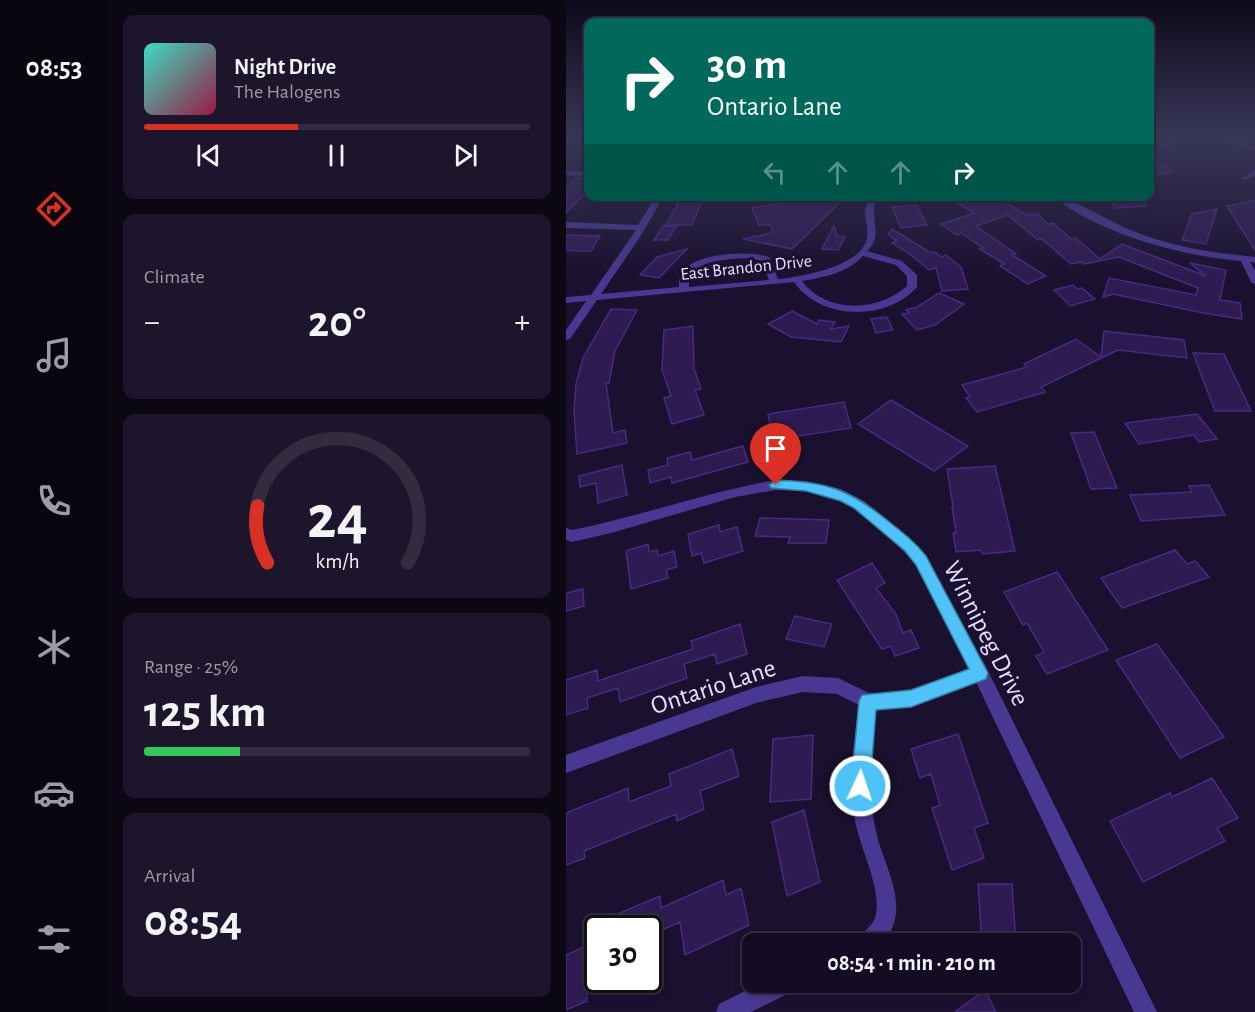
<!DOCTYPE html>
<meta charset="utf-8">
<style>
:root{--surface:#140c23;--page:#1d152b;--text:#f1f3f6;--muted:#9d9ba6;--line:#332c41;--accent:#d93025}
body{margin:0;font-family:"Alegreya Sans",sans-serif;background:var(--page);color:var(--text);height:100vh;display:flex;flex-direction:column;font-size:22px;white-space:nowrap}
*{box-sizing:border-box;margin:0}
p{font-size:20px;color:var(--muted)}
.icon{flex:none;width:33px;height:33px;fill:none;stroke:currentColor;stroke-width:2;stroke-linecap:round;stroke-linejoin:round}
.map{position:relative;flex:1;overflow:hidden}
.drawer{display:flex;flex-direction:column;gap:15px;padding:15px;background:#0b0713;width:458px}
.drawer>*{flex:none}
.banner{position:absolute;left:18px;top:18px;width:570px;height:183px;border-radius:12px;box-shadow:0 3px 9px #0003,0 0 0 2px var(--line);background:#00695c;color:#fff;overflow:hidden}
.speed{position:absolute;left:18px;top:915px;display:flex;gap:12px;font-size:30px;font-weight:700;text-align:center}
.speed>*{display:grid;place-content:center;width:78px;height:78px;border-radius:50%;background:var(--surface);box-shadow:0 3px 9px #0003,0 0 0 2px var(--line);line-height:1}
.speed .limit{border:3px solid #111;border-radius:9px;background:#fff;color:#111}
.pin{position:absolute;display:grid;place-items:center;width:51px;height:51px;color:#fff;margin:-62px -26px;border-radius:50% 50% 50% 0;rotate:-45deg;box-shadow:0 0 6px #0007}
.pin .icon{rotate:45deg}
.me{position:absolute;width:66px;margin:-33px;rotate:3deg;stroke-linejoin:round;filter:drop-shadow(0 0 4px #0008)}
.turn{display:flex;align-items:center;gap:21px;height:126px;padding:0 24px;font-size:27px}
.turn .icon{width:78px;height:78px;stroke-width:2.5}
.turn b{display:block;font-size:42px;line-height:51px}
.lanes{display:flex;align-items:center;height:57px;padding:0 24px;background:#0003;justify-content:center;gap:30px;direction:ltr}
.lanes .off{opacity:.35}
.big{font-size:45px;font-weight:600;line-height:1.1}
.drawer .widget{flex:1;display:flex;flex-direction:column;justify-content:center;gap:9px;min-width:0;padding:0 21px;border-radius:12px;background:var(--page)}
.drawer .dial{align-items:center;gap:0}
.dial svg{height:156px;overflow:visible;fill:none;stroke:var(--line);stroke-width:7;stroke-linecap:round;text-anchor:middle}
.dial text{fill:var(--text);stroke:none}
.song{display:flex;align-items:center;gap:18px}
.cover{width:72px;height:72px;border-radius:9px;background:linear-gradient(135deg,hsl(170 70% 55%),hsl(340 70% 35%))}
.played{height:6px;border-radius:3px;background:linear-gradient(90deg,var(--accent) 40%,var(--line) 40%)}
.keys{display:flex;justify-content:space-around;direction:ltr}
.heat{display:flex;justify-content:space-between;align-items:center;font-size:33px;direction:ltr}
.charge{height:9px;border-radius:4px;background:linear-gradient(90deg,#34c759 25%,var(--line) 0)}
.trip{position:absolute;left:176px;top:933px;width:339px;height:60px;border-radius:12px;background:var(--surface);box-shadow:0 3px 9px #0003,0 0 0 2px var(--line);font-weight:600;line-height:60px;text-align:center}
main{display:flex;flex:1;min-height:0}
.tab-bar{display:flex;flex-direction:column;width:108px;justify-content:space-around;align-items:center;background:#08050e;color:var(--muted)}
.tab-bar .icon{width:42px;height:42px}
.tab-bar .active{color:var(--accent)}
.tab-bar b{font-size:27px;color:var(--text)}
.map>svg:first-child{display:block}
</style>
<main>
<nav class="tab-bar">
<b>08:53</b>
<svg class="icon active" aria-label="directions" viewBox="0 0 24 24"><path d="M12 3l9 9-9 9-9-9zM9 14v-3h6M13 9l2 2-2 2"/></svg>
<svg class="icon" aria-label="music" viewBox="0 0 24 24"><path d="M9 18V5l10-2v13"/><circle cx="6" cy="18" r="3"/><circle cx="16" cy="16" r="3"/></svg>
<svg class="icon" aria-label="phone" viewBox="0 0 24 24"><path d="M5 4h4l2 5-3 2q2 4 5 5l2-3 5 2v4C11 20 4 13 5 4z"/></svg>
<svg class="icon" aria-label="climate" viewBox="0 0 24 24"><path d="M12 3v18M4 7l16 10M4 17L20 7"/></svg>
<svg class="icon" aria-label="car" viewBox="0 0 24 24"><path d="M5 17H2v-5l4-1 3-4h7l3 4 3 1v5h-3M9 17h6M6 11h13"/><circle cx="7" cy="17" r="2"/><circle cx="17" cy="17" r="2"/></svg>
<svg class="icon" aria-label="filters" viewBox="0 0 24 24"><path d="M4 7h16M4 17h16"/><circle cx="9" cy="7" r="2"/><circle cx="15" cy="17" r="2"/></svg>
</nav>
<section class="drawer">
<div class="widget">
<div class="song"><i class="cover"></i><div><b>Night Drive</b><p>The Halogens</p></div></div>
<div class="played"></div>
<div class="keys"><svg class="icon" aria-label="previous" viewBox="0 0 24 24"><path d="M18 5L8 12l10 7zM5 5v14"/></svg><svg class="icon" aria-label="pause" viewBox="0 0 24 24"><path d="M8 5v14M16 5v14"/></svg><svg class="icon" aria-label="next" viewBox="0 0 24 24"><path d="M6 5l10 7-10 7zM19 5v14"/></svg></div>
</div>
<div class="widget"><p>Climate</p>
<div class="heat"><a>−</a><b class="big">20°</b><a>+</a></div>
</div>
<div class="widget dial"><svg viewBox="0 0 100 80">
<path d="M14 69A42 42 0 1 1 86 69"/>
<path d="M14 69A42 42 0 0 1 9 40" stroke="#d93025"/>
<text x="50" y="56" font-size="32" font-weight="700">24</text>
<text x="50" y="72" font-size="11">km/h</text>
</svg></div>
<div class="widget"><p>Range · 25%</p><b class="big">125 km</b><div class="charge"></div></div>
<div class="widget"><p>Arrival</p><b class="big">08:54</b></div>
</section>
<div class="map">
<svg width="690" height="1012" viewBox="0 0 690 1012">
<rect width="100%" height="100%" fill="#1a102f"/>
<path fill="#2e1b51" stroke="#482b7f" stroke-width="1.5" d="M584 137H594L609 142 584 151Z
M584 159 608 171 589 176 584 173Z
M11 178H22V190L0 213V189Z
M208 196H280L226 249 177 239 206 233 205 225H193L186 208 222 202Z
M380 196H428L461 215 471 214 482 224 487 223 505 239 510 238 534 259 556 244 640 276 624 263 660 270 654 300 674 303 676 319 637 313 547 294 537 297 543 278 630 295 632 288 553 257 518 264 515 262 505 264 476 239 472 240 442 215 410 226 450 254 446 255 480 276 462 284 434 266 438 264 414 249 417 248 395 233 391 235 375 224 408 213Z
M543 196H580V206L549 208Z
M114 200H136L126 225H100Z
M690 200V252L661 206Z
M351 205 361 225 335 228 326 207Z
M651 209 640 244 616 240 626 214Z
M97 226H110L102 240H88Z
M268 226 271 236 279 237 272 250 256 249Z
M326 229 365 253 369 252 375 257 380 255 395 267 402 289 376 291 370 268 363 270 344 254 326 243 330 241 322 234Z
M0 235 34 236 25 251H12L0 250Z
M121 249 93 278 74 275 91 257Z
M507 285 511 289 516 288 529 299 504 306 488 290Z
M373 293 398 304 369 325 351 330 336 314 343 313 340 310 351 307Z
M45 309 71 310 49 351 43 383H40L47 433 59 430 61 443 11 454 8 411 10 384 17 358Z
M226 311 251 324 253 320 269 322 265 329 283 326 275 342 225 337 202 324Z
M321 317 327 330 310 333 305 319Z
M127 326 128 368 135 389 129 390 138 415 106 424 98 398 105 396 96 370 98 330Z
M538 331 618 340 621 358 552 350 475 387 479 392 411 412 400 398 404 397 396 385 461 367 458 364 510 339 535 357Z
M627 353 658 354 685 411H649Z
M325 400 402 446 368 471 292 424Z
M278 402 285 428 214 439 212 429 205 430 202 414Z
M631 414 651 439 633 442 628 435 573 444 559 423Z
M528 432 551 488 525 489 505 433Z
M177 446 182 462 106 483 105 477 84 483 82 470 102 465 101 458 124 452 126 460Z
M56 465 61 495 32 503 30 483 14 487 13 476Z
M429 466 449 551 416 554 415 550 390 552 387 533H390L386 507H387L381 469Z
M643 485 659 515 575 521 564 495 626 492 623 486Z
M194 518 263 520 260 543H222L224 537 189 536Z
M153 525 154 532 171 527 177 551 138 563 135 553 126 556 122 534Z
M82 544 83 552 91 550 92 556 108 551 111 567 100 570 102 578 65 589 60 551Z
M609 550 621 564 629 561 643 577 556 608 535 578Z
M306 563 319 583 310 588 330 614 337 633 345 630 353 648 329 656 325 646 316 649 271 580Z
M491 572 542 650 481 674 470 656 478 652 461 623 457 625 438 592Z
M17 589 18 606 0 611V593Z
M229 616 266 624 258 647 220 639Z
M174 624 181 654 151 664 149 654 118 664 121 678 54 702 52 688 21 698 22 708 0 715V680L31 670 32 681 127 649 125 641Z
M591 644 658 737 614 758 550 660Z
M392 734 422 823 408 828 418 858 386 870 366 808 374 805 365 774 354 778 345 749Z
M247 735 245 799 204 802 207 739Z
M166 749 173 776 134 791 138 809 111 821 110 814 18 851 19 858 0 865V813L62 788 63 802 105 786 103 774Z
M646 778 672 818 651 828 659 841 577 882 544 821 604 793 606 797Z
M238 810 254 882 221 896 206 822Z
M157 880 160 895 175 888 183 925 119 955 114 922 82 936V928H18L94 896 95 908Z
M412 884H446L450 944H416Z
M18 947 21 1001 0 1010V955Z
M419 990 430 1012H389Z"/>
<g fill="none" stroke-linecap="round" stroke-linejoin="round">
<path fill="#483891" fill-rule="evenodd" d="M662 137H668L667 139 690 147V151L669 145 661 140Z
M690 170V175L679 180 675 178Z
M0 171 22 172V176L0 175Z
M90 196H98L72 240 35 294 113 287C113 281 113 275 117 270 133 253 183 250 203 257L212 279C235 277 298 266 301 237 303 219 294 216 304 196H312C300 220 320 233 301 251L336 261 351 275V287C320 322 254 320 228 282L31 300 4 339 0 340V330L20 301 0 303V297L25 295 70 230 0 228V222L72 225ZM297 256 330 265 341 276V286C312 312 261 314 236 281 259 277 281 273 297 256ZM183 258 196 261 203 280 123 287V276C135 259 165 259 183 258Z
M486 196C504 196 546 223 567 231 607 247 647 253 690 257V263L684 262 690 272V285L685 282 675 261C614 256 535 234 486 196Z
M210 480 240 481 275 489 298 501 332 528 360 556 420 667 591 1012H568L410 682 345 707 310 710C306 740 302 771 305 802 307 816 309 830 313 843 324 877 344 913 316 944H289C294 932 308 927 310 914 315 886 294 849 289 820 282 782 288 743 293 705L271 694 237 692 190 703 0 773V755L190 687 237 676 272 678 303 693 323 694 345 691 403 669 350 564 322 536 288 509 267 497 240 491 210 490 169 497 45 533 6 542 0 540V528L6 530C75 516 141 492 210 480Z
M197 982H233L230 990 185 1012H150L153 1004Z"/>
</g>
<linearGradient id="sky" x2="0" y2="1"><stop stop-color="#0e091a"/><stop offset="0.49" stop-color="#383758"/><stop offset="1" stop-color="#383758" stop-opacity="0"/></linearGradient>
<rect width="690" height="278" fill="url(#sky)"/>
<path fill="#4fc3f7" stroke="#337fa1" stroke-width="1.5" d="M210 480C261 482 283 489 322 521 336 532 349 542 360 556L422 673 420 679 345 707 310 710 304 786 301 793 294 796 288 793 285 786 293 701 296 695 345 690 403 669 350 565 339 551 288 508 275 501 240 491 205 488 203 485Z"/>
<g text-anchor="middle" stroke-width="6" stroke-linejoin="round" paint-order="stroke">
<g font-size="18" fill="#e7deff" stroke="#1a102f">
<text transform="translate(180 267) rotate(-6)" y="6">East Brandon Drive</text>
</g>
<g font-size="26" fill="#e7deff" stroke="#1a102f">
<text transform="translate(421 633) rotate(63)" y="9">Winnipeg Drive</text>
<text transform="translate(147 686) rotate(-18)" y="9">Ontario Lane</text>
</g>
</g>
</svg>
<div class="speed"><div class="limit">30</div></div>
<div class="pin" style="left:210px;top:485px;background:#d93025"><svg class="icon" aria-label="arrive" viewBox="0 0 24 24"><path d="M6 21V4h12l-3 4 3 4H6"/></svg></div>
<svg class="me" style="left:294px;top:786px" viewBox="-20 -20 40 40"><circle r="17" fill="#4fc3f7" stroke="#fff" stroke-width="3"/><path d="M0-11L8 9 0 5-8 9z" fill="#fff"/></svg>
<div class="trip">08:54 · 1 min · 210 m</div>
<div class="banner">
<div class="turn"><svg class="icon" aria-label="right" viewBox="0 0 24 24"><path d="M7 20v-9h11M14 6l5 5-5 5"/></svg><div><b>30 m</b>Ontario Lane</div></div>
<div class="lanes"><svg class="icon off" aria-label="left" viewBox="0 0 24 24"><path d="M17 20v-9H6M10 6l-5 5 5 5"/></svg><svg class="icon off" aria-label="ahead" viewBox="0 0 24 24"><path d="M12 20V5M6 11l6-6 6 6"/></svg><svg class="icon off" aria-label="ahead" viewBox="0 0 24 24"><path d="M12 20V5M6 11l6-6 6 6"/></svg><svg class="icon" aria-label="right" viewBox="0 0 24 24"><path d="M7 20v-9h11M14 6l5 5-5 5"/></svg></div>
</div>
</div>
</main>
